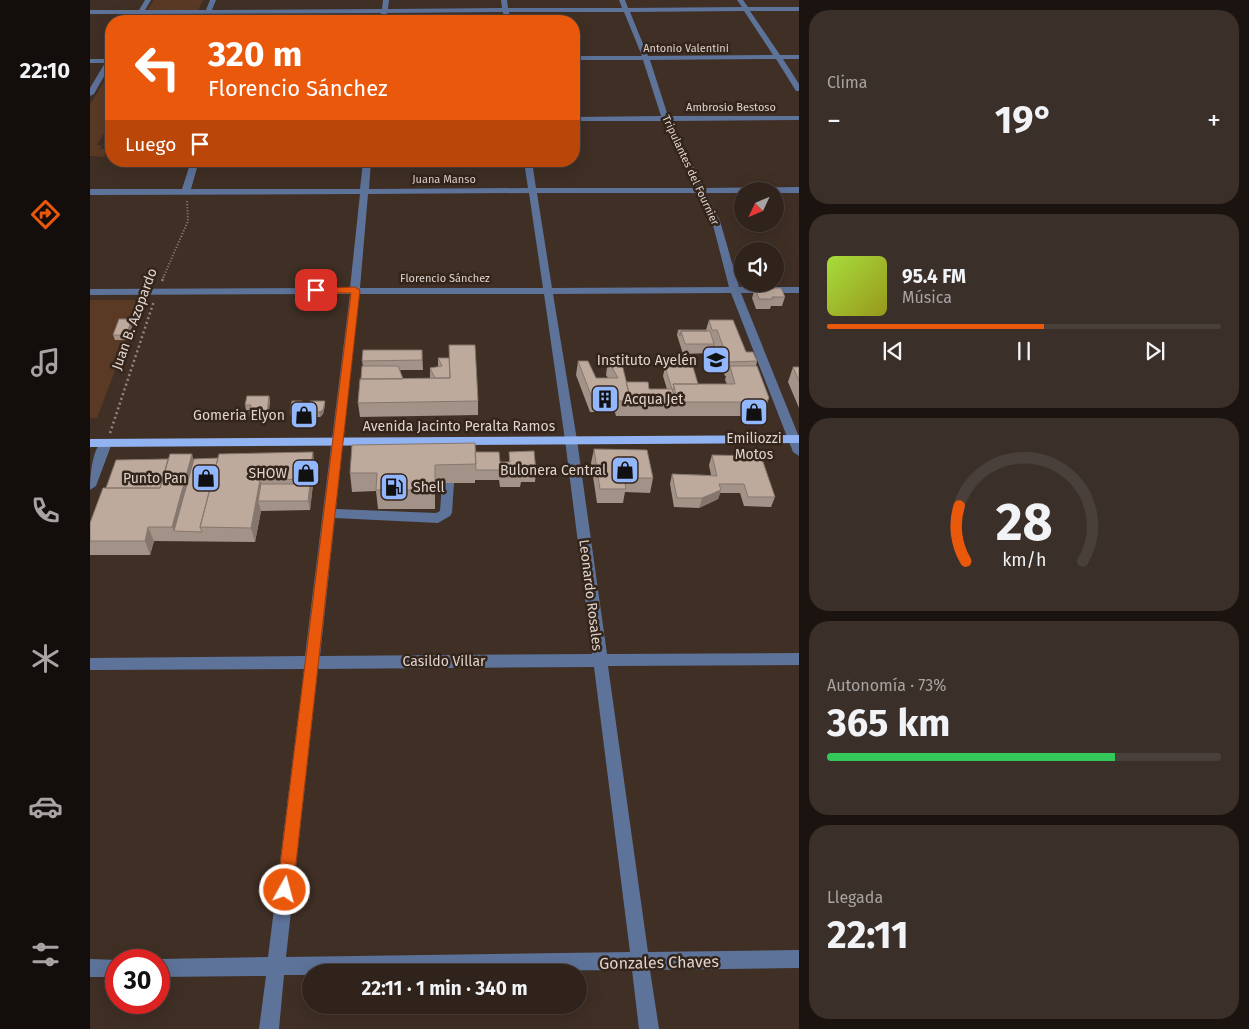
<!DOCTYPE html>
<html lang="es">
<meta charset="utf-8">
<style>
:root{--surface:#2f231c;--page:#3b2f29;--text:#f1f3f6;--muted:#a7a4a3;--line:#4a403b;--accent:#ea580c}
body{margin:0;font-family:"Fira Sans",sans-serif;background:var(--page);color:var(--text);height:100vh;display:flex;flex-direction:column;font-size:19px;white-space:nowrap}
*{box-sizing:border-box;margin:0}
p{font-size:16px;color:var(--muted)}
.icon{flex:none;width:28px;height:28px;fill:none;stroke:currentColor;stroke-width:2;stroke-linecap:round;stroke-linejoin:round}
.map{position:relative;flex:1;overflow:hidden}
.side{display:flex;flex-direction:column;gap:10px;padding:10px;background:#1a130f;width:450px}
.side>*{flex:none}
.hud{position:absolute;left:15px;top:15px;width:475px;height:152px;border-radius:20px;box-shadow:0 5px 20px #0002,0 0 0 1px var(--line);background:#ea580c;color:#fff;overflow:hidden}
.needle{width:32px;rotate:226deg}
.tools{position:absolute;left:644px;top:182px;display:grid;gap:10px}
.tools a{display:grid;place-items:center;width:50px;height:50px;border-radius:50%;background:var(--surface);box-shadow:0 5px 20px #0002,0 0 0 1px var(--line);font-size:25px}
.speed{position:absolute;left:15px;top:949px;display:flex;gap:10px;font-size:25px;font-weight:700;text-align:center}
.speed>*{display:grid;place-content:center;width:65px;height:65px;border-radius:50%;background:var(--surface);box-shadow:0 5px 20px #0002,0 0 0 1px var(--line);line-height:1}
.speed .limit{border:8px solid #d22;background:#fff;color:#111}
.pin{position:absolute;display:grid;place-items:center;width:42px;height:42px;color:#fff;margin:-21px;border-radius:10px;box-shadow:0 2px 8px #0006}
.me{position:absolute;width:55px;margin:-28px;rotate:7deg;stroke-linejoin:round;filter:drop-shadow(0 0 4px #0008)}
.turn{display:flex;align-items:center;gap:18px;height:105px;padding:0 20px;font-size:22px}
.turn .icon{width:65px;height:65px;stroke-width:2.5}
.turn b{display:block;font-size:35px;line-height:42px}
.then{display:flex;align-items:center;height:48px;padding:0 20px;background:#0003;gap:10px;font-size:19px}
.big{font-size:38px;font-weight:700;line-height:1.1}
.side .tile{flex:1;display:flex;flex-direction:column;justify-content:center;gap:8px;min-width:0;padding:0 18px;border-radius:20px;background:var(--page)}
.side .dial{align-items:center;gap:0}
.dial svg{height:130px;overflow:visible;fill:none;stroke:var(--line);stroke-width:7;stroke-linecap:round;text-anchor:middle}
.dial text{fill:var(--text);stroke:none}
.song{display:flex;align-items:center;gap:15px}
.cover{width:60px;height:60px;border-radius:8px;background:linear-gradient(135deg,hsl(80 70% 55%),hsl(60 70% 35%))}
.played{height:5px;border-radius:2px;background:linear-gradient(90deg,var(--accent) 55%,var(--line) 55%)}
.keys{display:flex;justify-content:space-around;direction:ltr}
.heat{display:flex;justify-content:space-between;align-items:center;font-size:28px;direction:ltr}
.charge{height:8px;border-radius:4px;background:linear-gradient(90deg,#34c759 73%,var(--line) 0)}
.trip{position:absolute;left:212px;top:964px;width:285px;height:50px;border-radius:25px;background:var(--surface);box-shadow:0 5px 20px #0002,0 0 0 1px var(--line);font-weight:700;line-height:50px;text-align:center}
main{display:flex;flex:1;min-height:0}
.menu{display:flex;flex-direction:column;width:90px;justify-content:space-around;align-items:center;background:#130e0b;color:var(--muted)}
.menu .icon{width:35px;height:35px}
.menu .selected{color:var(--accent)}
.menu b{font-size:22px;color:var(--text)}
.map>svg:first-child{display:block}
</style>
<main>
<nav class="menu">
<b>22:10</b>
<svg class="icon selected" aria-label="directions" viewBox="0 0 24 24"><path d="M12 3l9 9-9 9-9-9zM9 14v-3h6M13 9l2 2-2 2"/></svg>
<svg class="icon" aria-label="music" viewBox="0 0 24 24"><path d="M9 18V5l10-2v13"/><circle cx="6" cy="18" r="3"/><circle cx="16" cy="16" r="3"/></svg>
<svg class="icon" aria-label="phone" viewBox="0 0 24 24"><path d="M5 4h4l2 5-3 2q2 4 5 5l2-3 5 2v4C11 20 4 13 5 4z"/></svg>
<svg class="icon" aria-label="climate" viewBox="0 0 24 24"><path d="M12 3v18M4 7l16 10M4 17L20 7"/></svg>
<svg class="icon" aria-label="car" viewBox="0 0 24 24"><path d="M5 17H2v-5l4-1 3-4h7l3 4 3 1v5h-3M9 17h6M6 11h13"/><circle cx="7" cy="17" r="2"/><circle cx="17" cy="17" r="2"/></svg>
<svg class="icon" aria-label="filters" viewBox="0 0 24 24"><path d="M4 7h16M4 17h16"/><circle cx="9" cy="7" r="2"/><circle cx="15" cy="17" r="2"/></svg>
</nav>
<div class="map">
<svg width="709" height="1029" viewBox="0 0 709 1029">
<rect width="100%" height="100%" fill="#3f2f25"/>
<path fill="#5a3a25" d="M64 0H113L108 11H57Z
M55 14H93L88 21H51Z
M21 70V121L7 145 12 146 10 149H17L14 157 0 156V105Z
M0 300H52L7 418H0Z"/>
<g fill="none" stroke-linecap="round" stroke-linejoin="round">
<path stroke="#92857d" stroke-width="2" stroke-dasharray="1 2" stroke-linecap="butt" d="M73 278 98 221 97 201"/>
<path stroke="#92857d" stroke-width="2.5" stroke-dasharray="2 3" stroke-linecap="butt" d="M72 281 74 276
M20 433 64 301"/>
<path fill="#5e739a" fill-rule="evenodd" d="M55 0H61L55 10H116L120 0H126L122 10 292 9 293 0H299L298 9 412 8 411 0H417L418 8H532L529 0H535L538 8 652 7 647 0H653L658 7H709V11H660L690 55H709V59H693L709 84V91H706L686 59 560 60 578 116H709V120L580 121 614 188 709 187V193H616L630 221 649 287H709V293H651L709 437V456L703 452 641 293 463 294 487 440 517 654 709 653V665L518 666 558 952 709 950V968L560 970 569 1029H549L542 970 221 972V975H194L189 1029H169L176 976 69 977V960H66L69 959 178 957 214 669 0 670V658L215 656 260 294 0 295V289L260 288 270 194 0 195V189H92L101 161H109L101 189H270L273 161H281L279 189 438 188 434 161H442L446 188H605L573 121H484V117L571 116 553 60H484V56H552L534 12H419L420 21H414L413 12 297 13 296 21H290L291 13 53 14 48 21H42L46 14H0V10H49ZM654 11 683 55 558 56 540 12ZM439 193 453 288H270L278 194ZM447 193H608L622 221 639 287 462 288ZM269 294H454L475 440 502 654 230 656 245 518 348 523 360 516 362 513 364 483 358 479 352 483 350 511 346 513 246 509ZM504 667 540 952 196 957 228 669Z
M21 57V64L4 94 0 96V88L15 63H0V59H18Z
M16 439 22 443 6 486 0 490C0 478 2 443 16 439Z
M0 959 29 960H26V977H0Z"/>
<path fill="#91b3f2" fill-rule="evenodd" d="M709 435V443L0 447V439Z"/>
</g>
<path fill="#a39287" d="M665 288 695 297 692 306H681L680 309H666L662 298Z
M619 320 667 361 666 366 679 398 674 412 671 416H526L523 405H511L510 412H500L486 375 488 361 506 378H518L516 375 518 360 536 382 559 389H577L573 376 575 367 608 384H637L635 380 636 376H635L624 345 621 353 593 354 587 335 588 330H616Z
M43 324 37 340H25L23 335Z
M359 345 388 401V415L270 417 268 403 273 366 272 361 332 350 333 370H310L313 379 340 378V368L348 367V358H359Z
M703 367H709V408L698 382Z
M179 396 180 401 178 418H160L159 413 160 410H156L155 405Z
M212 401 213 406 235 405 233 414 230 417H201L200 413Z
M504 449 563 478 560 493 535 492 533 503H507L501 463Z
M385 452 410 462H419V452L446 472 445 482H431L430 487H410L409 480H385V483H345V509H288L286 491 262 492 260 473Z
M622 455 685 497 681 507 654 506 650 493H630L628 499 609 508 584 507 580 484 582 474 621 475 619 465Z
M104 459 225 467 220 510 171 511 165 542 64 541 60 555H0V523L16 488Z"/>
<path fill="#85776e" d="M42 319 43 324 37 340 36 335Z
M179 396 180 401 178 418 177 413Z
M679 398 674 412 671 416 676 402Z
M235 401V405L233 414 230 417 229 412Z
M223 452 225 467 220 510 218 501 220 484 219 479Z
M102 454 106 468 84 531 82 527Z
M170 480 174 494 168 501 171 511 165 542 161 528Z
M631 490 628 499 609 508 612 498Z
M58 527 64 541 60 555 55 541Z"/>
<path fill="#beaa9d" stroke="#85776e" d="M665 288H691L695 297H682L683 299H669Z
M29 319H42L36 335H23Z
M619 320H643L656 352H663L667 361 639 362 627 330H622Z
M588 330H616L617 331H591L590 336Z
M591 331H620L624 344H595Z
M359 345H385L388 401 268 403 270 379 360 378Z
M273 350H332V360L272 361Z
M348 358H359L360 378H345L340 368 352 366Z
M518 360H531L541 401H529L526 391H510L512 397 502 398 488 361H498L506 378H528Z
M272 366H308L313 379H271Z
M640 366H667L679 398 676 402H588L583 384H645Z
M575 367H603L608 384H583L585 389H582L587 406H540L541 401 536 382H558L559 389H582Z
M703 367H709V381Z
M157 396H179L177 413H159L161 405H155Z
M202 401H212V406H219L220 401H235L233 410 229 412 200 413Z
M385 443 386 464 345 465V490H286L287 473H260L262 445Z
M504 449 557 450 563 478H534L536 489H510Z
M444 451 446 472 431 473V477H411L410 470H386L385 452H409L410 462H420L419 452Z
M223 452 219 479 170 480 161 528 110 527 129 454Z
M80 454H102L82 527H58L55 541H0V523L13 488H70Z
M622 455 671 456 685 497H658L654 484H629L631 490 612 498H587L582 474 627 476Z
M128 458 110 527 112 532 84 531 104 459Z
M78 459 70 488H16L26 460Z
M171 484H220L218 501H168Z"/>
<path fill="#ea580c" stroke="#983908" d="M265 287 270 290 203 890 200 896 195 898 189 896 187 890 261 293H226L221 290 226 288Z"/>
<defs>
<g id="school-square" transform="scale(1.4375)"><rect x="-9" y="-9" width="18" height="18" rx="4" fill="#92b7fd" stroke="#34251b"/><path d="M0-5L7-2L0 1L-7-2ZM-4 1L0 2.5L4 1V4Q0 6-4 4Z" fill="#111"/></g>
<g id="building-square" transform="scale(1.4375)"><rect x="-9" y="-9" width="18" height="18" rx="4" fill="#92b7fd" stroke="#34251b"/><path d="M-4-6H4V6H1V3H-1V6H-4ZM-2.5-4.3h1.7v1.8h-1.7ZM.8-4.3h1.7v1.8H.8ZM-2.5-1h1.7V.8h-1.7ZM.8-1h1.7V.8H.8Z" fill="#111"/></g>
<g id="shop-square" transform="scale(1.4375)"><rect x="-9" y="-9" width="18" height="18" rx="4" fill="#92b7fd" stroke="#34251b"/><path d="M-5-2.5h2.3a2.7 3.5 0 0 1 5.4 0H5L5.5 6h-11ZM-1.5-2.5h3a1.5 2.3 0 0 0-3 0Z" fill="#111"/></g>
<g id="fuel-square" transform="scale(1.4375)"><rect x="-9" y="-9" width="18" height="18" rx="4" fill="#92b7fd" stroke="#34251b"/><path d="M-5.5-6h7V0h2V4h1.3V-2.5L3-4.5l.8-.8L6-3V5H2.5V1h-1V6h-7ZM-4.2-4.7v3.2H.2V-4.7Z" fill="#111"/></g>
</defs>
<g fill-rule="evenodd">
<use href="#school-square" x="626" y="360"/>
<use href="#building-square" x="515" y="399"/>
<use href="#shop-square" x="664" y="412"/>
<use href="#shop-square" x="214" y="415"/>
<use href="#shop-square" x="535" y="470"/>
<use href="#shop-square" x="216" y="473"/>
<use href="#shop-square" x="116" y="478"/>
<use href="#fuel-square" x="304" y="487"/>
</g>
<g text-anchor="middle" stroke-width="5" stroke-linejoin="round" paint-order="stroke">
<g font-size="11" fill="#dfd4ce" stroke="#34251b">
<text x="596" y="52">Antonio Valentini</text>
<text x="641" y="111">Ambrosio Bestoso</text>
<text transform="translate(601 170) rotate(65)" y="4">Tripulantes del Fournier</text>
<text x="354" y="183">Juana Manso</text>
<text x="355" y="282">Florencio Sánchez</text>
</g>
<g font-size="14" fill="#dfd4ce" stroke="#34251b">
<text transform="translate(44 319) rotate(-70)" y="5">Juan B. Azopardo</text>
<text x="369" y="431">Avenida Jacinto Peralta Ramos</text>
<text transform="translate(501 595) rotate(83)" y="5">Leonardo Rosales</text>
<text x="354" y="666">Casildo Villar</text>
</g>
<g font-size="14" fill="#dfd4ce" stroke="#34251b" text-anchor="end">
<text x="607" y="365">Instituto Ayelén</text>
<text x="534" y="404" text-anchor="start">Acqua Jet</text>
<text x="195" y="420">Gomeria Elyon</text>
<text x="664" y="443" text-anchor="middle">Emiliozzi<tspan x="664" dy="16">Motos</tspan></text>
<text x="516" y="475">Bulonera Central</text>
<text x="197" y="478">SHOW</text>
<text x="97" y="483">Punto Pan</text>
<text x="323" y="492" text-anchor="start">Shell</text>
</g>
<g font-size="16" fill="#dfd4ce" stroke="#34251b">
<text transform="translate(569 962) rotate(-1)" y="6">Gonzales Chaves</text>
</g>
</g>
</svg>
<div class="tools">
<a><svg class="needle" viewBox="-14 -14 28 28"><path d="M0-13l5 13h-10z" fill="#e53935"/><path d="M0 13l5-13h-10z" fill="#a7a4a3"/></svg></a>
<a><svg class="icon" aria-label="sound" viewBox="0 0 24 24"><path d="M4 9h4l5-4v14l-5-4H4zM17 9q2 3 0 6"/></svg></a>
</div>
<div class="speed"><div class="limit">30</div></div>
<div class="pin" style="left:226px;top:290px;background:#d93025"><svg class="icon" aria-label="arrive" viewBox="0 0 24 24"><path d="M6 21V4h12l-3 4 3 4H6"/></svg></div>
<svg class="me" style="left:195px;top:890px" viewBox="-20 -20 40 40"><circle r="17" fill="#ea580c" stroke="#fff" stroke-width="3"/><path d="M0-11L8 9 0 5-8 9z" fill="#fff"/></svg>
<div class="trip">22:11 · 1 min · 340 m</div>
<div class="hud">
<div class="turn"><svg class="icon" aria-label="left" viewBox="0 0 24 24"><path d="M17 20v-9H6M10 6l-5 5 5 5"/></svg><div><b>320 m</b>Florencio Sánchez</div></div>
<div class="then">Luego<svg class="icon" aria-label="arrive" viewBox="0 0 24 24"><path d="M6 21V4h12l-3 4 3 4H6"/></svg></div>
</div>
</div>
<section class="side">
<div class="tile"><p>Clima</p>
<div class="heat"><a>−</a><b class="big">19°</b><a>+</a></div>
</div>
<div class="tile">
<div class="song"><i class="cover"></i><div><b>95.4 FM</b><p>Música</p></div></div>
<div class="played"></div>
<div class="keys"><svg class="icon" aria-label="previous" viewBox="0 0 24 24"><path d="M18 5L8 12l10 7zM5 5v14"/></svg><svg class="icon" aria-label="pause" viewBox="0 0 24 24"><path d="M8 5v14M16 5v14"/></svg><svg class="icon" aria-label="next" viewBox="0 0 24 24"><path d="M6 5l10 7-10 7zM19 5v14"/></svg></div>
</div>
<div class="tile dial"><svg viewBox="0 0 100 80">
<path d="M14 69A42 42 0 1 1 86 69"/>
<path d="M14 69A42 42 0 0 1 10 35" stroke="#ea580c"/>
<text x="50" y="56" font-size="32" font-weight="700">28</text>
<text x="50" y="72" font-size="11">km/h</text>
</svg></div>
<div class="tile"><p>Autonomía · 73%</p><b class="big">365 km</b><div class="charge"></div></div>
<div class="tile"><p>Llegada</p><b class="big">22:11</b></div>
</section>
</main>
